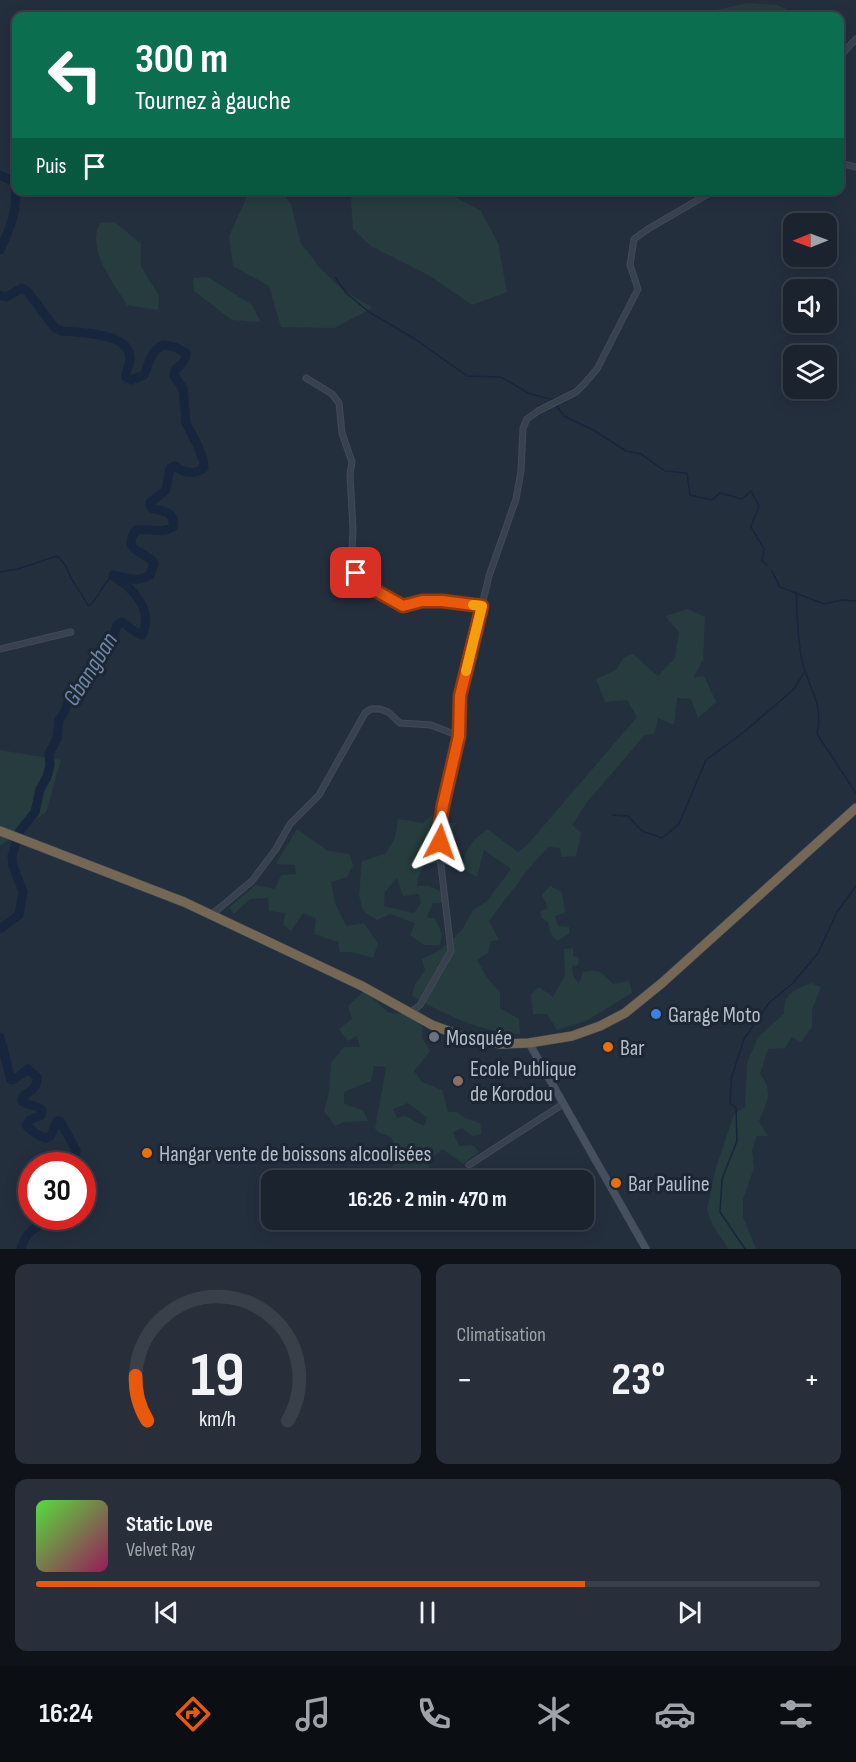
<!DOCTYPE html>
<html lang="fr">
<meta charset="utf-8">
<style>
:root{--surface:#1b232e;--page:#282f3a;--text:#f1f3f6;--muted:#a0a4aa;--line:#39404a;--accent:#ea580c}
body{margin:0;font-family:"Sofia Sans Condensed",sans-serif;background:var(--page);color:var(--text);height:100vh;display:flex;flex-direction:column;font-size:22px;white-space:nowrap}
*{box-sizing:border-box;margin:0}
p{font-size:20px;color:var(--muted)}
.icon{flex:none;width:33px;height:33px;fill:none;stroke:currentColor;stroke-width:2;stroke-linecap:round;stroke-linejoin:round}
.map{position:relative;height:1249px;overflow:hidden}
.panel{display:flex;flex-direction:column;gap:15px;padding:15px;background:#0f1319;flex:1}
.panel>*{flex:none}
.hud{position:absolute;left:12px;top:12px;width:832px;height:183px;border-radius:12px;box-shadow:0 3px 15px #0003,0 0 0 2px var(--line);background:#0b6e4f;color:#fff;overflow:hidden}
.needle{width:39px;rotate:269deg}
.buttons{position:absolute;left:783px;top:213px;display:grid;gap:12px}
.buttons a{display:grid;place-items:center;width:54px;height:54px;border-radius:12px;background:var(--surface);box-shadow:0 3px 15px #0003,0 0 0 2px var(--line);font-size:30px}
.speed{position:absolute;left:18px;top:1152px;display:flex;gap:12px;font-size:30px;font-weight:700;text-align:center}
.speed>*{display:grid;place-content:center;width:78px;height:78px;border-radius:50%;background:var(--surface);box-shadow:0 3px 15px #0003,0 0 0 2px var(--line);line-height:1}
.speed .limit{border:9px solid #d22;background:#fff;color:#111}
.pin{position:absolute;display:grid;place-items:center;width:51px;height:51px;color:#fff;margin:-26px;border-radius:12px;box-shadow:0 3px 9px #0006}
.me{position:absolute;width:66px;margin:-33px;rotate:4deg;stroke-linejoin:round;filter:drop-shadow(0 0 4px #0008)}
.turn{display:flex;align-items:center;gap:21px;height:126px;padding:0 24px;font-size:27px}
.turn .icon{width:78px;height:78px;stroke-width:2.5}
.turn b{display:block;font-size:42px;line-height:51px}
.then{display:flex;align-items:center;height:57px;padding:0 24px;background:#0003;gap:12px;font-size:22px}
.big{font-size:45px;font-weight:700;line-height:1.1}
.panel .card{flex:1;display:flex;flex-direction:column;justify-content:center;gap:9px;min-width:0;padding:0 21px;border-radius:12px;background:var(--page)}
.panel .dial{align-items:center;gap:0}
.dial svg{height:156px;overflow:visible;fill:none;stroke:var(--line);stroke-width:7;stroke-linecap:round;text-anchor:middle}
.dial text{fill:var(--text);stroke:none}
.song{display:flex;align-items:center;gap:18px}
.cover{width:72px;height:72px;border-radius:9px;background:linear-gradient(135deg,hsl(110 70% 55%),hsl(330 70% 35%))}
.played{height:6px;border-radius:3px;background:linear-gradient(90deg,var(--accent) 70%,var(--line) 70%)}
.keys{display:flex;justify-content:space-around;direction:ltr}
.heat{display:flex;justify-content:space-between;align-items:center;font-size:33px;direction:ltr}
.panel .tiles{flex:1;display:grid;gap:15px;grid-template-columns:1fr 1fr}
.card:last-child{grid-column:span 2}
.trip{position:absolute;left:261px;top:1170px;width:333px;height:60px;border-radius:12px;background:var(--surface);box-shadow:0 3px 15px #0003,0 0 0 2px var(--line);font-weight:700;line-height:60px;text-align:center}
.dock{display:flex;height:96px;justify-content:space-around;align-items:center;background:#0b0e12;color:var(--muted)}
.dock .icon{width:42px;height:42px}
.dock .active{color:var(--accent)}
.dock b{font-size:27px;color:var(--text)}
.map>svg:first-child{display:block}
</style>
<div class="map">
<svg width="856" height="1249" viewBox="0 0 856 1249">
<rect width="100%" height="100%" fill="#242f3e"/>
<path fill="#263c3f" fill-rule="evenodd" d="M747 3 777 5 798 14V16H689Z
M250 190 281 191 291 204 300 242 321 269 343 290 373 308 334 328 281 327 269 286 233 266 229 236Z
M357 191H445L481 211 498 243 507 292 472 305 430 276 371 246 353 229 351 199Z
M115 222 141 244V266L159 296 158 310 127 305C113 282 86 250 100 223Z
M208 277 252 305 261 322 232 320 194 291 193 278Z
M688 609 705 617 703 660 694 677 704 676 716 702 698 718 691 699 677 698 674 725 658 718 654 734 645 735 587 802 572 825 581 833 576 856 561 857 560 848 548 847 527 871 489 921 499 940 491 941 488 953 477 960 486 976 500 993V1008L519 1019 520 1034C480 1032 446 1015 412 996L415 984 425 971 422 959 440 950 462 930 473 910 487 901 511 869 484 850 477 877 463 869C463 850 472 841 487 829L518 852 528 844 637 717 627 700 605 702 596 679 616 670 624 657 633 654 658 676 675 658 679 632 665 616Z
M0 750 61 760 46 812 0 846Z
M433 814 442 823H456L451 833 436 828 428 830C435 840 442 851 438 863L425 864 418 878 417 886H429L444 893 443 903H433L427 917 435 919 442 934 440 945H424L410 935 415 923 390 914 377 920 363 911 359 895 362 861 385 854 395 838 398 819 423 823ZM397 878 403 896 419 894 421 903 414 913 384 906 385 892Z
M297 829 328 851 350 854 353 866 347 877 331 882 335 903 346 926 364 923 378 944 373 958 351 952H340L338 942 314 934 316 918 303 913 291 931 283 925 285 913 269 911 268 898 250 899 234 914 229 908 255 885 275 889 281 875 296 874 295 865 276 864Z
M550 886 562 892 565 913 555 916 558 926 569 927V934L557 941 551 935 548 922 542 918 540 912 548 908 542 895Z
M573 948V956L579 958 578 965 572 966 573 975 579 984 583 972C599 968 603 973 613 984L629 981 632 993 586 1021 557 1030 547 1014H533L531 995 539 987 553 997 565 975 564 949Z
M811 983 821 987 812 1010V1027L801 1042 792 1037 785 1048 768 1049 760 1074C774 1092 767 1102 759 1121L768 1136H757L752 1150 754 1168 743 1199V1217L756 1249H728L712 1224 707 1210 715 1171 734 1114 745 1107 747 1063 758 1037 784 1014C784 992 793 991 811 983Z
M364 991 389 1013 406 1014 423 1027 422 1038 430 1051 414 1071 422 1082 442 1090 448 1112H457L465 1118 480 1123 482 1134 472 1136 462 1128 453 1132 459 1146 473 1145 479 1152 463 1164 443 1149 430 1159 428 1173 445 1177V1180H404L409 1173 391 1170 399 1155 391 1137 380 1133 375 1129 386 1067 374 1066 371 1081 344 1092V1104L363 1110 368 1121 344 1122 335 1126 324 1111 329 1092 331 1063 344 1047H360L357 1036 348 1041 339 1029 352 1019 348 1006ZM408 1103 427 1118 424 1126 405 1116 397 1118 393 1109Z"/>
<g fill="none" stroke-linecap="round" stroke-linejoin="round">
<path stroke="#17263c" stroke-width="1.5" d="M335 277 346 293 369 312 415 339 467 376 501 377 528 393 553 400
M556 405 564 416 595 431 626 451 641 454 665 471 687 473 690 495 712 500 720 493 742 499 751 491 759 506 751 527 764 549 762 561 767 565
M772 571 780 587 824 604 841 600 856 601
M0 572 18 569 57 556C66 565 66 566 70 576 75 586 83 595 88 606 100 599 101 583 113 576
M796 592C798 617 797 647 805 671 813 696 823 706 817 734L856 793
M612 815 628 816 642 831 662 838 679 824 706 760 744 732 794 689 805 671
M745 1249 720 1212 722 1179 737 1141 736 1108 730 1103 731 1079 744 1039 769 1003 793 983 818 953 837 912 856 886"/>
<path stroke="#17263c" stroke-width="9" d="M0 175 14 182C20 206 10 229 0 250
M0 295 6 297 22 288 27 291 55 328 62 331C79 333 131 332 130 359 130 366 125 371 126 377L131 380 144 375C150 363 149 352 163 345L175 347 186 353C187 362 180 364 175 370L174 376 183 388 186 423 197 444 203 459 204 468C195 475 183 473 175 466L170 468 166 490 150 503 151 508C163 512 175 510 173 527 162 534 148 528 136 530 120 553 147 551 154 563L150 575C138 583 127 578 113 575 117 580 124 582 128 587 142 600 151 617 142 635 132 633 130 625 121 622L117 625 113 639 108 646 98 654 92 666 68 699 65 711 59 720 57 739 49 753 50 765 47 777 40 789 35 812 19 832 12 856 13 866 23 892 19 915 0 929
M0 1037 11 1080 15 1079 28 1069 37 1077C38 1087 31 1091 23 1096L22 1101C28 1106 35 1104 42 1110L41 1115 30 1120 26 1125C31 1130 45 1143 51 1135 54 1130 54 1125 57 1121H60L76 1150V1166
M21 1249C25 1230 41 1224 57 1216"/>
<g stroke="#414a57" stroke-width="7">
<path id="street" d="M840 56 856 39
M840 163 856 167
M306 378 332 394 339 403 342 433 352 462 350 475 353 529 352 552 356 573 365 583 403 606 422 601H442L482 606
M0 649 71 632
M210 916 252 881 276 849 290 824 319 795 365 713 371 709H380L388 712 400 723 431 725 459 736
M410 1013 420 1005 451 951 440 857V824L459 736 460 696 489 576 516 499 521 471 523 428 527 419 538 411 576 392 585 383 597 369 638 289 630 265 634 239 648 229 715 190
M469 1165 563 1104"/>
</g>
<g stroke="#414a57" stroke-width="8">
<path id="secondary" d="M529 1043 646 1249"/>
</g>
<g stroke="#434c59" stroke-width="10">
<path id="highway" d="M0 831 184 902 362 986 432 1025 464 1037 501 1044 529 1043 572 1036 600 1026 625 1013 662 983 856 808"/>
</g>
<use href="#street" stroke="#38414e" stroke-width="5"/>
<use href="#secondary" stroke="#465061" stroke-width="7"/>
<use href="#highway" stroke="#746855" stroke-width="9"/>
</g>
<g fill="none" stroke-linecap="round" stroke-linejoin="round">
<g stroke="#983908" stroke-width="15">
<path id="route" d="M356 573 364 584 403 606 422 601H442L482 606 460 696 459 736 443 805 440 824V842"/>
</g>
<use href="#route" stroke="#ea580c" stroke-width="10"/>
<path stroke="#f59e0b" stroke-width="10" d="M466 671 482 606 473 605"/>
</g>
<circle fill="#3f7fe0" stroke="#1d2633" stroke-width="2" cx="656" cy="1014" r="6"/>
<circle fill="#6b7280" stroke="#1d2633" stroke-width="2" cx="434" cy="1037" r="6"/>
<g fill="#e8710a" stroke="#1d2633" stroke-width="2">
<circle cx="608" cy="1047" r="6"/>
<circle cx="147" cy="1153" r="6"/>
<circle cx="616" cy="1183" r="6"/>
</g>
<circle fill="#8d6e63" stroke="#1d2633" stroke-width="2" cx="458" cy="1081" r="6"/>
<g text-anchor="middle" stroke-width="6" stroke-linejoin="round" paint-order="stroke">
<g font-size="22" fill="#b4bcc9" stroke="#1d2633" text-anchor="start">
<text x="668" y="1022">Garage Moto</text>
<text x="446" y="1045">Mosquée</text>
<text x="620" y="1055">Bar</text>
<text x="470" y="1076">Ecole Publique<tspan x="470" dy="25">de Korodou</tspan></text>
<text x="159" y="1161">Hangar vente de boissons alcoolisées</text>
<text x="628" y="1191">Bar Pauline</text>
</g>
<g font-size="24" font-style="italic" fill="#6d86a8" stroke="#1d2633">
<text transform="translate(90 669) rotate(-58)" y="8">Gbangban</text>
</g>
</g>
</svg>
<div class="buttons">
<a><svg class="needle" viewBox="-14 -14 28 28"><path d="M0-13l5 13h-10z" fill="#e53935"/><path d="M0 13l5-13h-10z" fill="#a0a4aa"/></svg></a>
<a><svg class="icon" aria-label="sound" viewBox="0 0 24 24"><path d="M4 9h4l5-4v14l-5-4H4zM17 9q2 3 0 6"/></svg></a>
<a><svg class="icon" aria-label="layers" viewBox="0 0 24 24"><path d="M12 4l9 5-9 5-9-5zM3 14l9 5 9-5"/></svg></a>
</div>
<div class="speed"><div class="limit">30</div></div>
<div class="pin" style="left:356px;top:573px;background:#d93025"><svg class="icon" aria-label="arrive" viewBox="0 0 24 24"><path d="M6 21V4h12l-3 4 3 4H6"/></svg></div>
<svg class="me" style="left:440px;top:842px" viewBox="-20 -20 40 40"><path d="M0-17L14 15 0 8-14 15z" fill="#ea580c" stroke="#fff" stroke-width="4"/></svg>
<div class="trip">16:26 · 2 min · 470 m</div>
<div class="hud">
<div class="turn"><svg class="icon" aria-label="left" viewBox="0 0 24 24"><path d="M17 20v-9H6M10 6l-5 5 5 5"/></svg><div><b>300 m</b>Tournez à gauche</div></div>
<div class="then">Puis<svg class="icon" aria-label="arrive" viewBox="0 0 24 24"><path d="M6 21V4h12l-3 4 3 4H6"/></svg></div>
</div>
</div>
<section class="panel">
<div class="tiles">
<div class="card dial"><svg viewBox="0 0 100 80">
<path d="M14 69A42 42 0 1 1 86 69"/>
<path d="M14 69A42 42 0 0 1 8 46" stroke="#ea580c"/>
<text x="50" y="56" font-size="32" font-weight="700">19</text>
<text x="50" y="72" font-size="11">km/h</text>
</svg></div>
<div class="card"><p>Climatisation</p>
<div class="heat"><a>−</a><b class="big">23°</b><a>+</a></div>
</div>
<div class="card">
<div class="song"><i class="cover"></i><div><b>Static Love</b><p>Velvet Ray</p></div></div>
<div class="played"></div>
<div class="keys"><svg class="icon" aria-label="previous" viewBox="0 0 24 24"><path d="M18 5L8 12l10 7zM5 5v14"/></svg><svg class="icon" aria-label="pause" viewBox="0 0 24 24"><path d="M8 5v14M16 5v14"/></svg><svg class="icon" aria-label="next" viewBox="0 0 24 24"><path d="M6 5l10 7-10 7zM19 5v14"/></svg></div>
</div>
</div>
</section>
<nav class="dock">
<b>16:24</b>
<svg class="icon active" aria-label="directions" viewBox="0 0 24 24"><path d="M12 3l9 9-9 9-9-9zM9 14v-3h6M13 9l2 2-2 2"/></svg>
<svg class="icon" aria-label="music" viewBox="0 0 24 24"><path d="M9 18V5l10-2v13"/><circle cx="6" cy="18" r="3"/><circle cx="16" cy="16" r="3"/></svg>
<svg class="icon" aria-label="phone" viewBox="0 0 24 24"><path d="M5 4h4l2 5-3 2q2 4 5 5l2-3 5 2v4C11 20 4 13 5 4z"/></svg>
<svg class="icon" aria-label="climate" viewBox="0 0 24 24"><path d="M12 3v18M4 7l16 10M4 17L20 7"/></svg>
<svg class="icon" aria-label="car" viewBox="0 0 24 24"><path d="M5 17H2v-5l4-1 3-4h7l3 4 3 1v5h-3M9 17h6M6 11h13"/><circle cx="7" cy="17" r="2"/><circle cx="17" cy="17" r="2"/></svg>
<svg class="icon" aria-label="filters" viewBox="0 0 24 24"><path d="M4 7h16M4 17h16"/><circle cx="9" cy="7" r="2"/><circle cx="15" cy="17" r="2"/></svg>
</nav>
